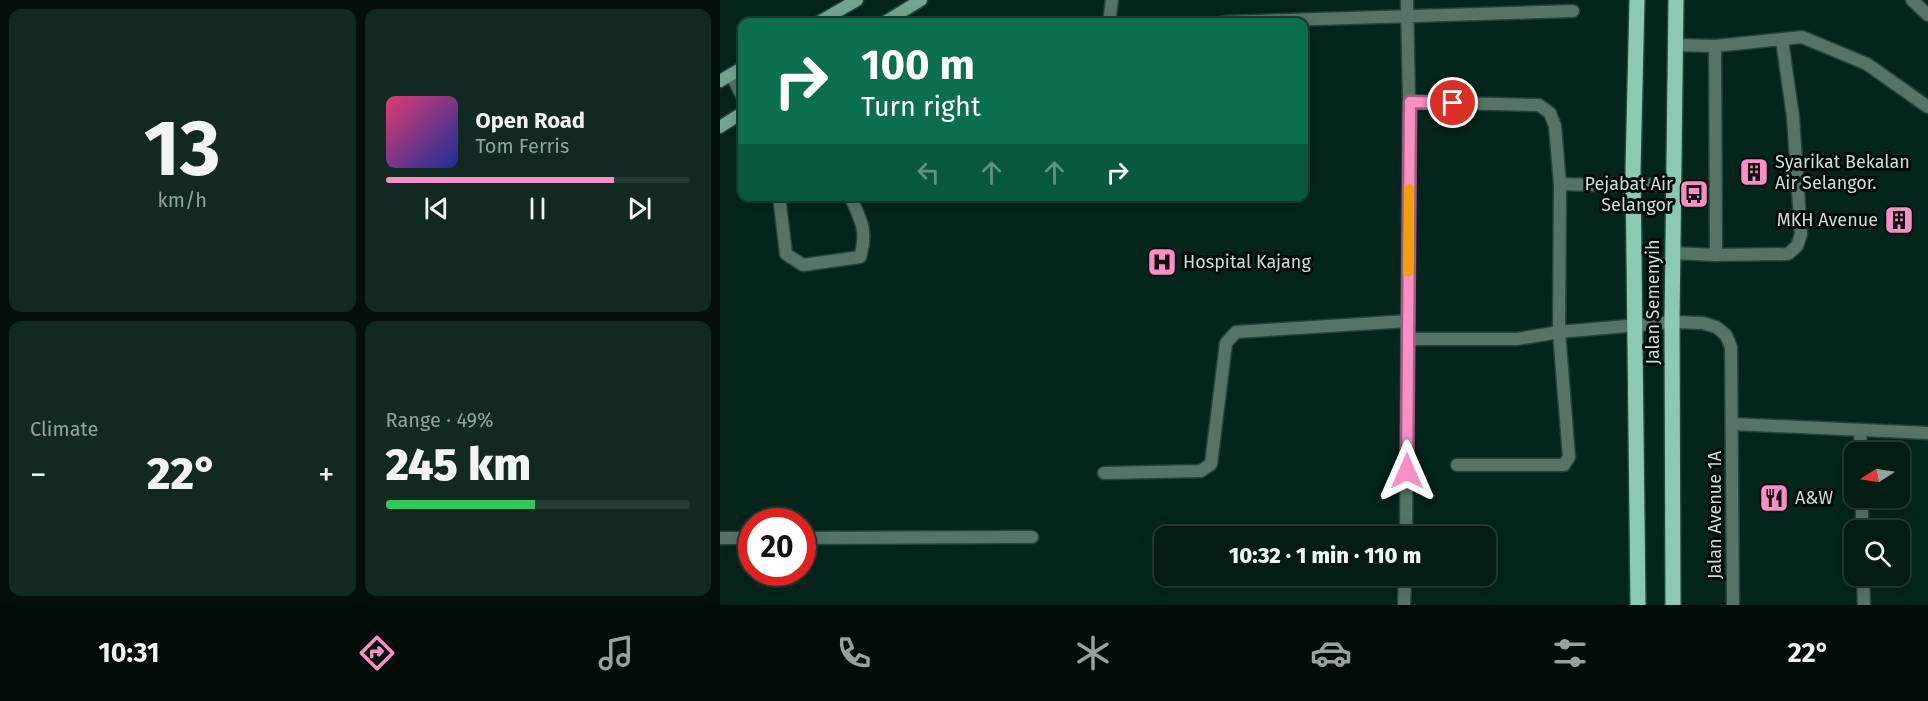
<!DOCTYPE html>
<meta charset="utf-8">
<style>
:root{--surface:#031c14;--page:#112922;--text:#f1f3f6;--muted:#97a1a0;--line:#243a34;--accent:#fa8fc6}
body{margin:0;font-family:"Fira Sans",sans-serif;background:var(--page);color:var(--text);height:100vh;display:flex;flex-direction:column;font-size:22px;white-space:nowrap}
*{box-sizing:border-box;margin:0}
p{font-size:20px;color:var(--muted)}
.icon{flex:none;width:33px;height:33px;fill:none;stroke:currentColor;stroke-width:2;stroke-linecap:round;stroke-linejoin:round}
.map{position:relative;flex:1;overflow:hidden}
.side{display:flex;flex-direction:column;gap:9px;padding:9px;background:#020f0b;width:720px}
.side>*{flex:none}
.top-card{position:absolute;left:18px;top:18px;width:570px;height:183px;border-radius:12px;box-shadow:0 3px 15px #0003,0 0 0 2px var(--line);background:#0b6e4f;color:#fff;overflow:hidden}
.needle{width:39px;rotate:258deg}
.buttons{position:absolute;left:1124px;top:442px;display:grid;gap:12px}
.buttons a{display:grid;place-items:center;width:66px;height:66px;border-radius:12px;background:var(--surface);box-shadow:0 3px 15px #0003,0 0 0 2px var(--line);font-size:30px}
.speed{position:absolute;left:18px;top:508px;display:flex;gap:12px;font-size:30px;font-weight:700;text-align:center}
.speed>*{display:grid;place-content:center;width:78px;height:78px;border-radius:50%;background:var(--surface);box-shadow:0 3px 15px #0003,0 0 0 2px var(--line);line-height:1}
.speed .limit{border:9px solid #d22;background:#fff;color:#111}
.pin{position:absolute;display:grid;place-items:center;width:51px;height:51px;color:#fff;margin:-26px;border:3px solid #fff;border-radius:50%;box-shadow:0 2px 6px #0007}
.me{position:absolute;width:66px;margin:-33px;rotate:0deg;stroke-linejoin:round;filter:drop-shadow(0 0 4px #0008)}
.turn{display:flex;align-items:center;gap:21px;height:126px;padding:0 24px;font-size:27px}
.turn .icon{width:78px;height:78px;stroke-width:2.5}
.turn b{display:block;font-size:42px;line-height:51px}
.lanes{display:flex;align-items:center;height:57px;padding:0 24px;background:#0003;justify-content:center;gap:30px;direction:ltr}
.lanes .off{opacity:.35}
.big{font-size:45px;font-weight:800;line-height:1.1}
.side .tile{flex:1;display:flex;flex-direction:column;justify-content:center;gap:9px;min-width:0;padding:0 21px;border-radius:12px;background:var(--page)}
.side .dial{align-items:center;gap:0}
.dial b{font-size:78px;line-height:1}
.song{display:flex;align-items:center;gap:18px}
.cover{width:72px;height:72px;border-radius:9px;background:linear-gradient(135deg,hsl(340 70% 55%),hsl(230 70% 35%))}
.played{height:6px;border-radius:3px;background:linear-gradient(90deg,var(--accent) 75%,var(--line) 75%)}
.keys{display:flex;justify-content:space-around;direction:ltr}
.heat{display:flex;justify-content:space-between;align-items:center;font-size:33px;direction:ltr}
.charge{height:9px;border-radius:4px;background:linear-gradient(90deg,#34c759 49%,var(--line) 0)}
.side .tiles{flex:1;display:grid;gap:9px;grid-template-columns:repeat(2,1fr)}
.trip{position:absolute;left:434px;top:526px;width:342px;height:60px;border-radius:12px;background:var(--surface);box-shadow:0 3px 15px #0003,0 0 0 2px var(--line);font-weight:800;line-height:60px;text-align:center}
.dock{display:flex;height:96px;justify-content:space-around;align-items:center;background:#010b08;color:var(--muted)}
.dock .icon{width:42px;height:42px}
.dock .selected{color:var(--accent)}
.dock b{font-size:27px;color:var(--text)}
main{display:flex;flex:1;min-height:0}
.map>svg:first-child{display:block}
</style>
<main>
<section class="side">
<div class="tiles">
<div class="tile dial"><b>13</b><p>km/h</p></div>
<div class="tile">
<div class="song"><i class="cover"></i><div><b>Open Road</b><p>Tom Ferris</p></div></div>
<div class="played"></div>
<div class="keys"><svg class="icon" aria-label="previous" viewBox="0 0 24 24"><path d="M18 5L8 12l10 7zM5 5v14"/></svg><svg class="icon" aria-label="pause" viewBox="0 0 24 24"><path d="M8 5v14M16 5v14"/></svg><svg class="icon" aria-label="next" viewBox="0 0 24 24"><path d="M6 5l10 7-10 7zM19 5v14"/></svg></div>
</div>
<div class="tile"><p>Climate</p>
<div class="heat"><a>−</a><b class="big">22°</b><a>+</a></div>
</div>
<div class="tile"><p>Range · 49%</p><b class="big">245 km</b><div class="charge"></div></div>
</div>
</section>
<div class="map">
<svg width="1208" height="605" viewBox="0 0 1208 605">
<rect width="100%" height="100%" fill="#04251b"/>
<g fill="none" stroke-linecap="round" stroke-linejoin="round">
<g stroke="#244339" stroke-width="15">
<path id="service" d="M687 0 689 102
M1192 0 1208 15
M389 22 392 0
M503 22 853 11
M954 45 995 46 1082 37 1147 64 1208 107
M995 46 996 255
M11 74 22 96
M840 184 914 186 953 183
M59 196 66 254 83 265 140 257C148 231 141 220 130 196
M952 253 996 255 1068 254 1077 246 1081 234 1073 117 1062 40
M688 339H797L839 332 952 322 983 323 996 327 1006 335 1011 347 1013 605
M1013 424 1208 433
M1140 431 1141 453
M384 473 481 471 491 464 506 343 516 332 688 321
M1142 498V531
M686 537 689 102 819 105 830 113 835 126 840 184 839 332 849 457 844 465H737
M0 538H32
M82 538 312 537
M1143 576 1144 605
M684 605 685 576"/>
</g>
<g stroke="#244339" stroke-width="15">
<path id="secondary" d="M99 22 137 0
M165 22 201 0
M0 81 22 68
M0 127 22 113"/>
</g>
<g stroke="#244339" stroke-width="18">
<path id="primary" d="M917 0 913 169 918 605
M953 605 952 322 956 0"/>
</g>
<use href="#service" stroke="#567368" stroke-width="12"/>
<use href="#secondary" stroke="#74a491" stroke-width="12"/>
<use href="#primary" stroke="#8bcab2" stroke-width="15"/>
</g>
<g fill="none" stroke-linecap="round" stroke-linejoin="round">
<g stroke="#a25d81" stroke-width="15">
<path id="route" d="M687 471 690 102 733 103"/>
</g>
<use href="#route" stroke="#fa8fc6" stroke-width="10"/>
<path stroke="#f59e0b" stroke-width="10" d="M688 272 689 189"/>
</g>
<defs>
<g id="building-square" transform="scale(1.5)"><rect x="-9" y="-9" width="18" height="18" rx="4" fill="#fa8fc6" stroke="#020b07"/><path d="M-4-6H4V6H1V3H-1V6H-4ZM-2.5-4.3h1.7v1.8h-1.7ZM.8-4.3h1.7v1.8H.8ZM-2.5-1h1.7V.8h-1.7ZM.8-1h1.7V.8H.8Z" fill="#111"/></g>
<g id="bus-square" transform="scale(1.5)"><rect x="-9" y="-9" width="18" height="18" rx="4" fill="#fa8fc6" stroke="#020b07"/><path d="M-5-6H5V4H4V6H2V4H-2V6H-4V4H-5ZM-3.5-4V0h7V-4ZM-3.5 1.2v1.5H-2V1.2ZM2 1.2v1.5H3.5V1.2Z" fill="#111"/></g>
<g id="hospital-square" transform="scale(1.5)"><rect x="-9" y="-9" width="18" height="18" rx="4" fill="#fa8fc6" stroke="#020b07"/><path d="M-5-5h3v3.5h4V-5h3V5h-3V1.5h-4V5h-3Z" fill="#111"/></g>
<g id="restaurant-square" transform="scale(1.5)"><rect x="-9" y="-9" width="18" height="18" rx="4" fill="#fa8fc6" stroke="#020b07"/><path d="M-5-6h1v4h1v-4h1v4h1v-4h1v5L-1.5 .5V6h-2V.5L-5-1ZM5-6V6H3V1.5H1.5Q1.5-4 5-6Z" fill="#111"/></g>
</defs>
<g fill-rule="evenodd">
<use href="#building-square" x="1034" y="172"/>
<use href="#bus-square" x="974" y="194"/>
<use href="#building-square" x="1179" y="220"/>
<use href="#hospital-square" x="442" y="262"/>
<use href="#restaurant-square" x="1054" y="498"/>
</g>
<g text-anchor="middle" stroke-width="6" stroke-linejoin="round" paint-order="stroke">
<g font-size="18" fill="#cdded7" stroke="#020b07" text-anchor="start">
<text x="1055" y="168">Syarikat Bekalan<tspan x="1055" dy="21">Air Selangor.</tspan></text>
<text x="953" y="190" text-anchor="end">Pejabat Air<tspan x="953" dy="21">Selangor</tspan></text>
<text x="1158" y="226" text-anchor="end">MKH Avenue</text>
<text x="463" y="268">Hospital Kajang</text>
<text x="1075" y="504">A&amp;W</text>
</g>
<g font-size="18" fill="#cdded7" stroke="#020b07">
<text transform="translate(933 302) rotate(-90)" y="6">Jalan Semenyih</text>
<text transform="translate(995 515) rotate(-90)" y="6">Jalan Avenue 1A</text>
</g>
</g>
</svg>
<div class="buttons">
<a><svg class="needle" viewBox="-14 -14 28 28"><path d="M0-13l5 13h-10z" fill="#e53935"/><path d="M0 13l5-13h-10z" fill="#97a1a0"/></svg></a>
<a><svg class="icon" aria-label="search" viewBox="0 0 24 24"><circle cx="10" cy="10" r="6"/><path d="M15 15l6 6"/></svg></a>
</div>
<div class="speed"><div class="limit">20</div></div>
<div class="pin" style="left:733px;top:103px;background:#d93025"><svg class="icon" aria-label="arrive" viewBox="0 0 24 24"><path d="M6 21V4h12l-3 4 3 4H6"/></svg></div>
<svg class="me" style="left:687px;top:471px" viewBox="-20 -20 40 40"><path d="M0-17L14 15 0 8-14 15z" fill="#fa8fc6" stroke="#fff" stroke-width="4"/></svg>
<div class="trip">10:32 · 1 min · 110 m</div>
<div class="top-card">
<div class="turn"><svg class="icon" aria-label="right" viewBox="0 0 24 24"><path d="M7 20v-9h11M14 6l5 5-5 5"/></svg><div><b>100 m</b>Turn right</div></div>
<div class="lanes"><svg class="icon off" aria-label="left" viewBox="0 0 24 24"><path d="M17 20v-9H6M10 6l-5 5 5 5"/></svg><svg class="icon off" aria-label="ahead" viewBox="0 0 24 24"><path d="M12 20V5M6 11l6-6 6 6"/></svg><svg class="icon off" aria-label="ahead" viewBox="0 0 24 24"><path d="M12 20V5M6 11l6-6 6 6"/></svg><svg class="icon" aria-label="right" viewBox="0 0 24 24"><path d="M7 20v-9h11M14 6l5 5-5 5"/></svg></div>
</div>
</div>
</main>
<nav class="dock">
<b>10:31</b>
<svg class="icon selected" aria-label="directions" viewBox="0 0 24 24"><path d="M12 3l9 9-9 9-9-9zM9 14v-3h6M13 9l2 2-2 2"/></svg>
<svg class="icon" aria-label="music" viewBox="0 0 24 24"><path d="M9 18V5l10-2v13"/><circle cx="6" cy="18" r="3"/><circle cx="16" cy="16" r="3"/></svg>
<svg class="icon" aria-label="phone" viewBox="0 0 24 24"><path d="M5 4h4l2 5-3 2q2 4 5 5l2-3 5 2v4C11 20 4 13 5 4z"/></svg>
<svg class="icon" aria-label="climate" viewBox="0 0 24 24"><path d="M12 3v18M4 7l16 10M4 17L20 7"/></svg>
<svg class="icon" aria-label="car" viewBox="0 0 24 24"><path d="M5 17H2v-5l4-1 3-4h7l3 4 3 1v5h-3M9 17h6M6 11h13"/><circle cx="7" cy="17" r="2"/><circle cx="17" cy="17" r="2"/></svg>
<svg class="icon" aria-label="filters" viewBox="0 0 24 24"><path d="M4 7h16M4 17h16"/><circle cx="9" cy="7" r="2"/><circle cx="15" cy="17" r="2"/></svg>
<b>22°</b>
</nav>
